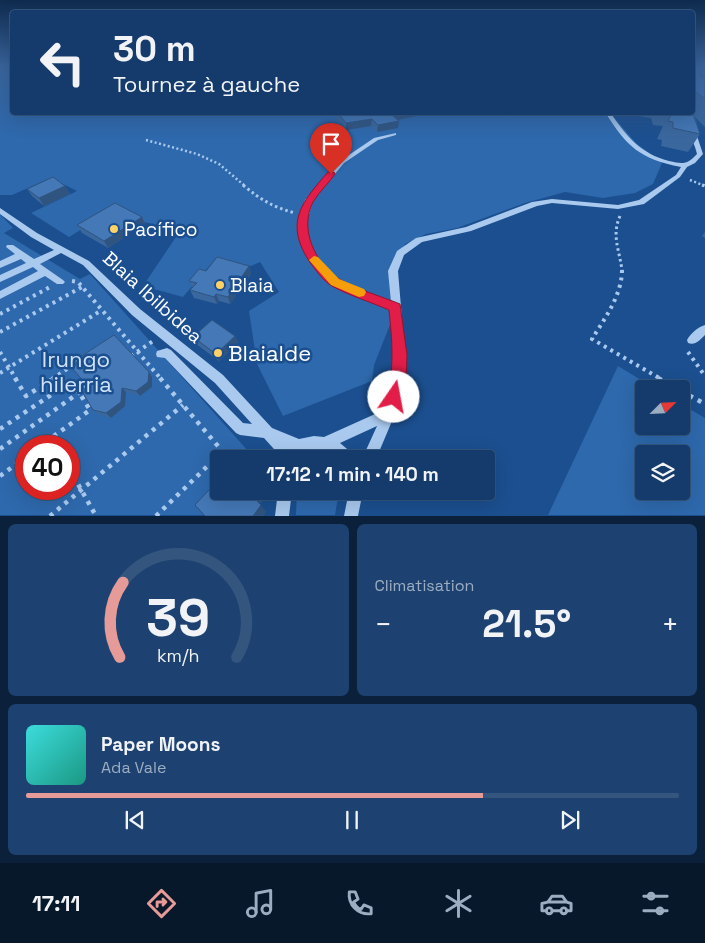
<!DOCTYPE html>
<html lang="fr">
<meta charset="utf-8">
<style>
:root{--surface:#143b6b;--page:#1d4271;--text:#f1f3f6;--muted:#9dadc1;--line:#33557e;--accent:#e69b98}
body{margin:0;font-family:"Space Grotesk",sans-serif;background:var(--page);color:var(--text);height:100vh;display:flex;flex-direction:column;font-size:19px;white-space:nowrap}
*{box-sizing:border-box;margin:0}
p{font-size:16px;color:var(--muted)}
.icon{flex:none;width:28px;height:28px;fill:none;stroke:currentColor;stroke-width:2;stroke-linecap:round;stroke-linejoin:round}
.map{position:relative;height:516px;overflow:hidden}
.panel{display:flex;flex-direction:column;gap:8px;padding:8px;background:#0b203b;flex:1}
.panel>*{flex:none}
.guide{position:absolute;left:10px;top:10px;width:685px;height:105px;border-radius:5px;box-shadow:0 5px 20px #0002,0 0 0 1px var(--line);background:#143b6b;color:var(--text);overflow:hidden}
.needle{width:32px;rotate:66deg}
.buttons{position:absolute;left:635px;top:380px;display:grid;gap:10px}
.buttons a{display:grid;place-items:center;width:55px;height:55px;border-radius:5px;background:var(--surface);box-shadow:0 5px 20px #0002,0 0 0 1px var(--line);font-size:25px}
.speed{position:absolute;left:15px;top:435px;display:flex;gap:10px;font-size:25px;font-weight:700;text-align:center}
.speed>*{display:grid;place-content:center;width:65px;height:65px;border-radius:50%;background:var(--surface);box-shadow:0 5px 20px #0002,0 0 0 1px var(--line);line-height:1}
.speed .limit{border:8px solid #d22;background:#fff;color:#111}
.pin{position:absolute;display:grid;place-items:center;width:42px;height:42px;color:#fff;margin:-51px -21px;border-radius:50% 50% 50% 0;rotate:-45deg;box-shadow:0 0 5px #0007}
.pin .icon{rotate:45deg}
.me{position:absolute;width:55px;margin:-28px;rotate:12deg;stroke-linejoin:round;filter:drop-shadow(0 0 4px #0008)}
.turn{display:flex;align-items:center;gap:18px;height:105px;padding:0 20px;font-size:22px}
.turn .icon{width:65px;height:65px;stroke-width:2.5}
.turn b{display:block;font-size:35px;line-height:42px}
.big{font-size:38px;font-weight:700;line-height:1.1}
.panel .tile{flex:1;display:flex;flex-direction:column;justify-content:center;gap:8px;min-width:0;padding:0 18px;border-radius:8px;background:var(--page)}
.panel .dial{align-items:center;gap:0}
.dial svg{height:130px;overflow:visible;fill:none;stroke:var(--line);stroke-width:7;stroke-linecap:round;text-anchor:middle}
.dial text{fill:var(--text);stroke:none}
.song{display:flex;align-items:center;gap:15px}
.cover{width:60px;height:60px;border-radius:8px;background:linear-gradient(135deg,hsl(180 70% 55%),hsl(170 70% 35%))}
.played{height:5px;border-radius:2px;background:linear-gradient(90deg,var(--accent) 70%,var(--line) 70%)}
.keys{display:flex;justify-content:space-around;direction:ltr}
.heat{display:flex;justify-content:space-between;align-items:center;font-size:28px;direction:ltr}
.panel .tiles{flex:1;display:grid;gap:8px;grid-template-columns:1fr 1fr}
.tile:last-child{grid-column:span 2}
.trip{position:absolute;left:210px;top:450px;width:285px;height:50px;border-radius:5px;background:var(--surface);box-shadow:0 5px 20px #0002,0 0 0 1px var(--line);font-weight:700;line-height:50px;text-align:center}
.tabs{display:flex;height:80px;justify-content:space-around;align-items:center;background:#08182b;color:var(--muted)}
.tabs .icon{width:35px;height:35px}
.tabs .on{color:var(--accent)}
.tabs b{font-size:22px;color:var(--text)}
.map>svg:first-child{display:block}
</style>
<div class="map">
<svg width="705" height="516" viewBox="0 0 705 516">
<rect width="100%" height="100%" fill="#1b4f8f"/>
<path fill="#2e69ad" fill-rule="evenodd" d="M0 66H12V112L610 113 636 143 662 163 653 184 635 193 603 198 565 192 525 203 457 228 426 234 405 244 395 269V312L374 365 372 381 283 416 257 364 249 311 279 292 260 262 251 266 216 258 183 297 143 286 180 231 144 222 118 207 69 237 31 213 77 191 51 178 12 195H0Z
M0 214 13 228 4 233 80 279 90 274 249 452 244 459H219V491H260L266 496 259 505 266 512 263 515H0ZM26 446H69V489H26Z
M618 366 656 389H644V426H681V404L705 418V515H548ZM644 454H681V491H644Z
M297 491H339L335 515H296Z"/>
<g fill="none" stroke-linecap="round" stroke-linejoin="round">
<path stroke="#a9c9ee" stroke-width="2.5" stroke-dasharray="2 2.5" stroke-linecap="butt" d="M146 140 197 154 219 164 245 186
M690 180 705 186"/>
<path stroke="#a9c9ee" stroke-width="3" stroke-dasharray="2.5 3" stroke-linecap="butt" d="M243 185C261 200 273 207 295 213
M702 185 705 186
M620 216C611 236 620 251 622 271"/>
<path stroke="#a9c9ee" stroke-width="4" stroke-dasharray="3 4.5" stroke-linecap="butt" d="M622 270C622 295 605 318 592 339L661 379
M72 281 78 282 161 379
M0 314 50 287
M0 332 82 287
M0 352 16 379
M688 352 705 376
M131 356 153 341
M0 373 102 310
M52 379 79 361"/>
<path stroke="#a9c9ee" stroke-width="4.5" stroke-dasharray="4 5.5" stroke-linecap="butt" d="M15 378 26 396 54 378
M160 378 229 459
M658 378 678 389
M681 391 705 404
M0 429 72 381 90 410 40 446
M52 438 57 446
M0 449 91 384
M69 468 96 516
M0 476 26 457
M50 516 183 405
M156 516 223 451"/>
<path fill="#a9c9ee" fill-rule="evenodd" d="M605 112H610C626 136 641 154 669 161 683 164 687 165 697 154 693 137 684 125 673 112H678L697 136 703 154 695 163 687 167 680 177 644 204 618 209 552 203 537 206 471 231 422 242 404 255 398 271 405 355V380L395 414 376 459H362L377 426 340 443 353 454 355 459H338L327 450 320 449 303 451 298 459H283L264 438 240 435 236 433 165 358 157 357 156 354 157 351 167 348 171 350 243 423 252 424 215 383 132 315 83 265 61 253 40 264 63 280 65 282 63 284H57L45 276 0 299V291L38 271 33 267 0 282V275L26 263 21 259 0 268V261L15 254 6 247 7 245H13L34 259 54 250 31 237 0 214V208L37 233 89 261 140 309 223 375 272 428 299 439 314 436 324 437 384 410 393 380 395 355 391 311 332 284 315 267 304 251 298 225 305 200 340 161 374 138 396 133V135L378 140 344 163 313 200 306 225 312 250 321 263 338 280 391 302 388 271 397 251 416 238 466 227 532 202 552 199 618 205 639 200 676 175 681 167C640 159 627 147 605 112Z
M705 325V335C700 340 695 346 688 343L687 340C690 334 698 327 705 325Z
M278 491H292L289 516H275Z
M349 491H363L358 516H344Z"/>
</g>
<path fill="#3a679d" d="M692 66H705V127L695 117 700 134 688 152 661 146 662 140 657 139 663 126 653 125 651 118 639 116 637 112H692Z
M331 112H422V115L398 120V128L377 132 371 126 346 130Z
M65 186 70 194 44 206 32 196 27 189Z
M142 217 145 224 108 248 82 233 77 225Z
M705 232V238L702 236Z
M249 266 251 274 230 304 219 301 217 304 194 298 190 290 192 288 189 281 206 271Z
M235 336 238 343 219 361 196 344 193 337Z
M149 372 152 377V387L140 396 126 392 125 406 111 418 98 414 93 410 83 393Z"/>
<path fill="#305480" d="M404 112H422V115L392 121V115Z
M372 119 371 126 346 130V123Z
M399 121 398 128 377 132 378 125Z
M65 186 70 194 44 206 39 198Z
M142 217 145 224 108 248 104 241Z
M249 266 251 274 230 304 228 297Z
M216 294 219 301 217 304 214 297Z
M235 336 238 343 219 361 216 354Z
M149 372 152 377V387L140 396 136 391Z
M122 388 126 392 125 406 111 418 106 413Z
M259 491H263L266 496 259 505 254 498Z
M261 505 266 512 263 516H253Z"/>
<path fill="#4478b7" stroke="#305480" d="M692 66H705V72L703 71H700V76L705 80V99L692 89Z
M692 111 700 134 673 128V122L668 121 672 112H692Z
M337 112H404L392 115 399 121 378 125 372 119 346 123Z
M53 177 65 186 39 198 27 189Z
M115 203 142 217 104 241 77 225Z
M217 257 249 266 228 297 216 294 214 297 190 290 197 283 189 281 199 269 206 271Z
M212 320 235 336 216 354 193 337Z
M114 335 149 372 148 382 136 391 122 388 121 402 106 413 93 410 83 393 90 389 73 369 80 357Z
M241 454 246 459H236Z
M219 479V491H259L254 498 261 505 253 516H205L195 505Z"/>
<linearGradient id="sky" x2="0" y2="1"><stop stop-color="#0f2b4f"/><stop offset="0.48" stop-color="#39639b"/><stop offset="1" stop-color="#39639b" stop-opacity="0"/></linearGradient>
<rect width="705" height="138" fill="url(#sky)"/>
<path fill="#e11d48" stroke="#92132f" d="M328 172H334L335 174C329 183 319 192 313 202 299 229 315 263 339 279 353 288 383 297 400 304L407 355 406 380 400 402 394 405 389 402 386 397C395 368 392 340 389 310 371 302 350 296 332 286 323 281 315 269 309 261 284 222 302 202 328 172Z"/>
<path fill="#f59e0b" d="M314 256 318 257 339 279 364 289 366 292 364 296 359 297 331 285 309 260Z"/>
<g fill="#ffd166" stroke="#1b4f8f" stroke-width="2">
<circle cx="114" cy="229" r="5"/>
<circle cx="220" cy="285" r="5"/>
<circle cx="218" cy="353" r="5"/>
</g>
<g text-anchor="middle" stroke-width="5" stroke-linejoin="round" paint-order="stroke">
<g font-size="19" fill="#fff" stroke="#1b4f8f" text-anchor="start">
<text x="124" y="236">Pacífico</text>
<text x="230" y="292">Blaia</text>
</g>
<g font-size="19" fill="#fff" stroke="#1b4f8f">
<text transform="translate(153 297) rotate(42)" y="7">Blaia Ibilbidea</text>
</g>
<g font-size="22" fill="#fff" stroke="#1b4f8f" text-anchor="start">
<text x="228" y="361">Blaialde</text>
</g>
<g font-size="22" fill="#cfe3fa" stroke="#1b4f8f">
<text x="76" y="367">Irungo<tspan x="76" dy="25">hilerria</tspan></text>
</g>
</g>
</svg>
<div class="buttons">
<a><svg class="needle" viewBox="-14 -14 28 28"><path d="M0-13l5 13h-10z" fill="#e53935"/><path d="M0 13l5-13h-10z" fill="#9dadc1"/></svg></a>
<a><svg class="icon" aria-label="layers" viewBox="0 0 24 24"><path d="M12 4l9 5-9 5-9-5zM3 14l9 5 9-5"/></svg></a>
</div>
<div class="speed"><div class="limit">40</div></div>
<div class="pin" style="left:331px;top:174px;background:#d93025"><svg class="icon" aria-label="arrive" viewBox="0 0 24 24"><path d="M6 21V4h12l-3 4 3 4H6"/></svg></div>
<svg class="me" style="left:394px;top:397px" viewBox="-20 -20 40 40"><circle r="19" fill="#fff"/><path d="M0-13L10 11 0 6-10 11z" fill="#e11d48"/></svg>
<div class="trip">17:12 · 1 min · 140 m</div>
<div class="guide">
<div class="turn"><svg class="icon" aria-label="left" viewBox="0 0 24 24"><path d="M17 20v-9H6M10 6l-5 5 5 5"/></svg><div><b>30 m</b>Tournez à gauche</div></div>
</div>
</div>
<section class="panel">
<div class="tiles">
<div class="tile dial"><svg viewBox="0 0 100 80">
<path d="M14 69A42 42 0 1 1 86 69"/>
<path d="M14 69A42 42 0 0 1 16 23" stroke="#e69b98"/>
<text x="50" y="56" font-size="32" font-weight="700">39</text>
<text x="50" y="72" font-size="11">km/h</text>
</svg></div>
<div class="tile"><p>Climatisation</p>
<div class="heat"><a>−</a><b class="big">21.5°</b><a>+</a></div>
</div>
<div class="tile">
<div class="song"><i class="cover"></i><div><b>Paper Moons</b><p>Ada Vale</p></div></div>
<div class="played"></div>
<div class="keys"><svg class="icon" aria-label="previous" viewBox="0 0 24 24"><path d="M18 5L8 12l10 7zM5 5v14"/></svg><svg class="icon" aria-label="pause" viewBox="0 0 24 24"><path d="M8 5v14M16 5v14"/></svg><svg class="icon" aria-label="next" viewBox="0 0 24 24"><path d="M6 5l10 7-10 7zM19 5v14"/></svg></div>
</div>
</div>
</section>
<nav class="tabs">
<b>17:11</b>
<svg class="icon on" aria-label="directions" viewBox="0 0 24 24"><path d="M12 3l9 9-9 9-9-9zM9 14v-3h6M13 9l2 2-2 2"/></svg>
<svg class="icon" aria-label="music" viewBox="0 0 24 24"><path d="M9 18V5l10-2v13"/><circle cx="6" cy="18" r="3"/><circle cx="16" cy="16" r="3"/></svg>
<svg class="icon" aria-label="phone" viewBox="0 0 24 24"><path d="M5 4h4l2 5-3 2q2 4 5 5l2-3 5 2v4C11 20 4 13 5 4z"/></svg>
<svg class="icon" aria-label="climate" viewBox="0 0 24 24"><path d="M12 3v18M4 7l16 10M4 17L20 7"/></svg>
<svg class="icon" aria-label="car" viewBox="0 0 24 24"><path d="M5 17H2v-5l4-1 3-4h7l3 4 3 1v5h-3M9 17h6M6 11h13"/><circle cx="7" cy="17" r="2"/><circle cx="17" cy="17" r="2"/></svg>
<svg class="icon" aria-label="filters" viewBox="0 0 24 24"><path d="M4 7h16M4 17h16"/><circle cx="9" cy="7" r="2"/><circle cx="15" cy="17" r="2"/></svg>
</nav>
